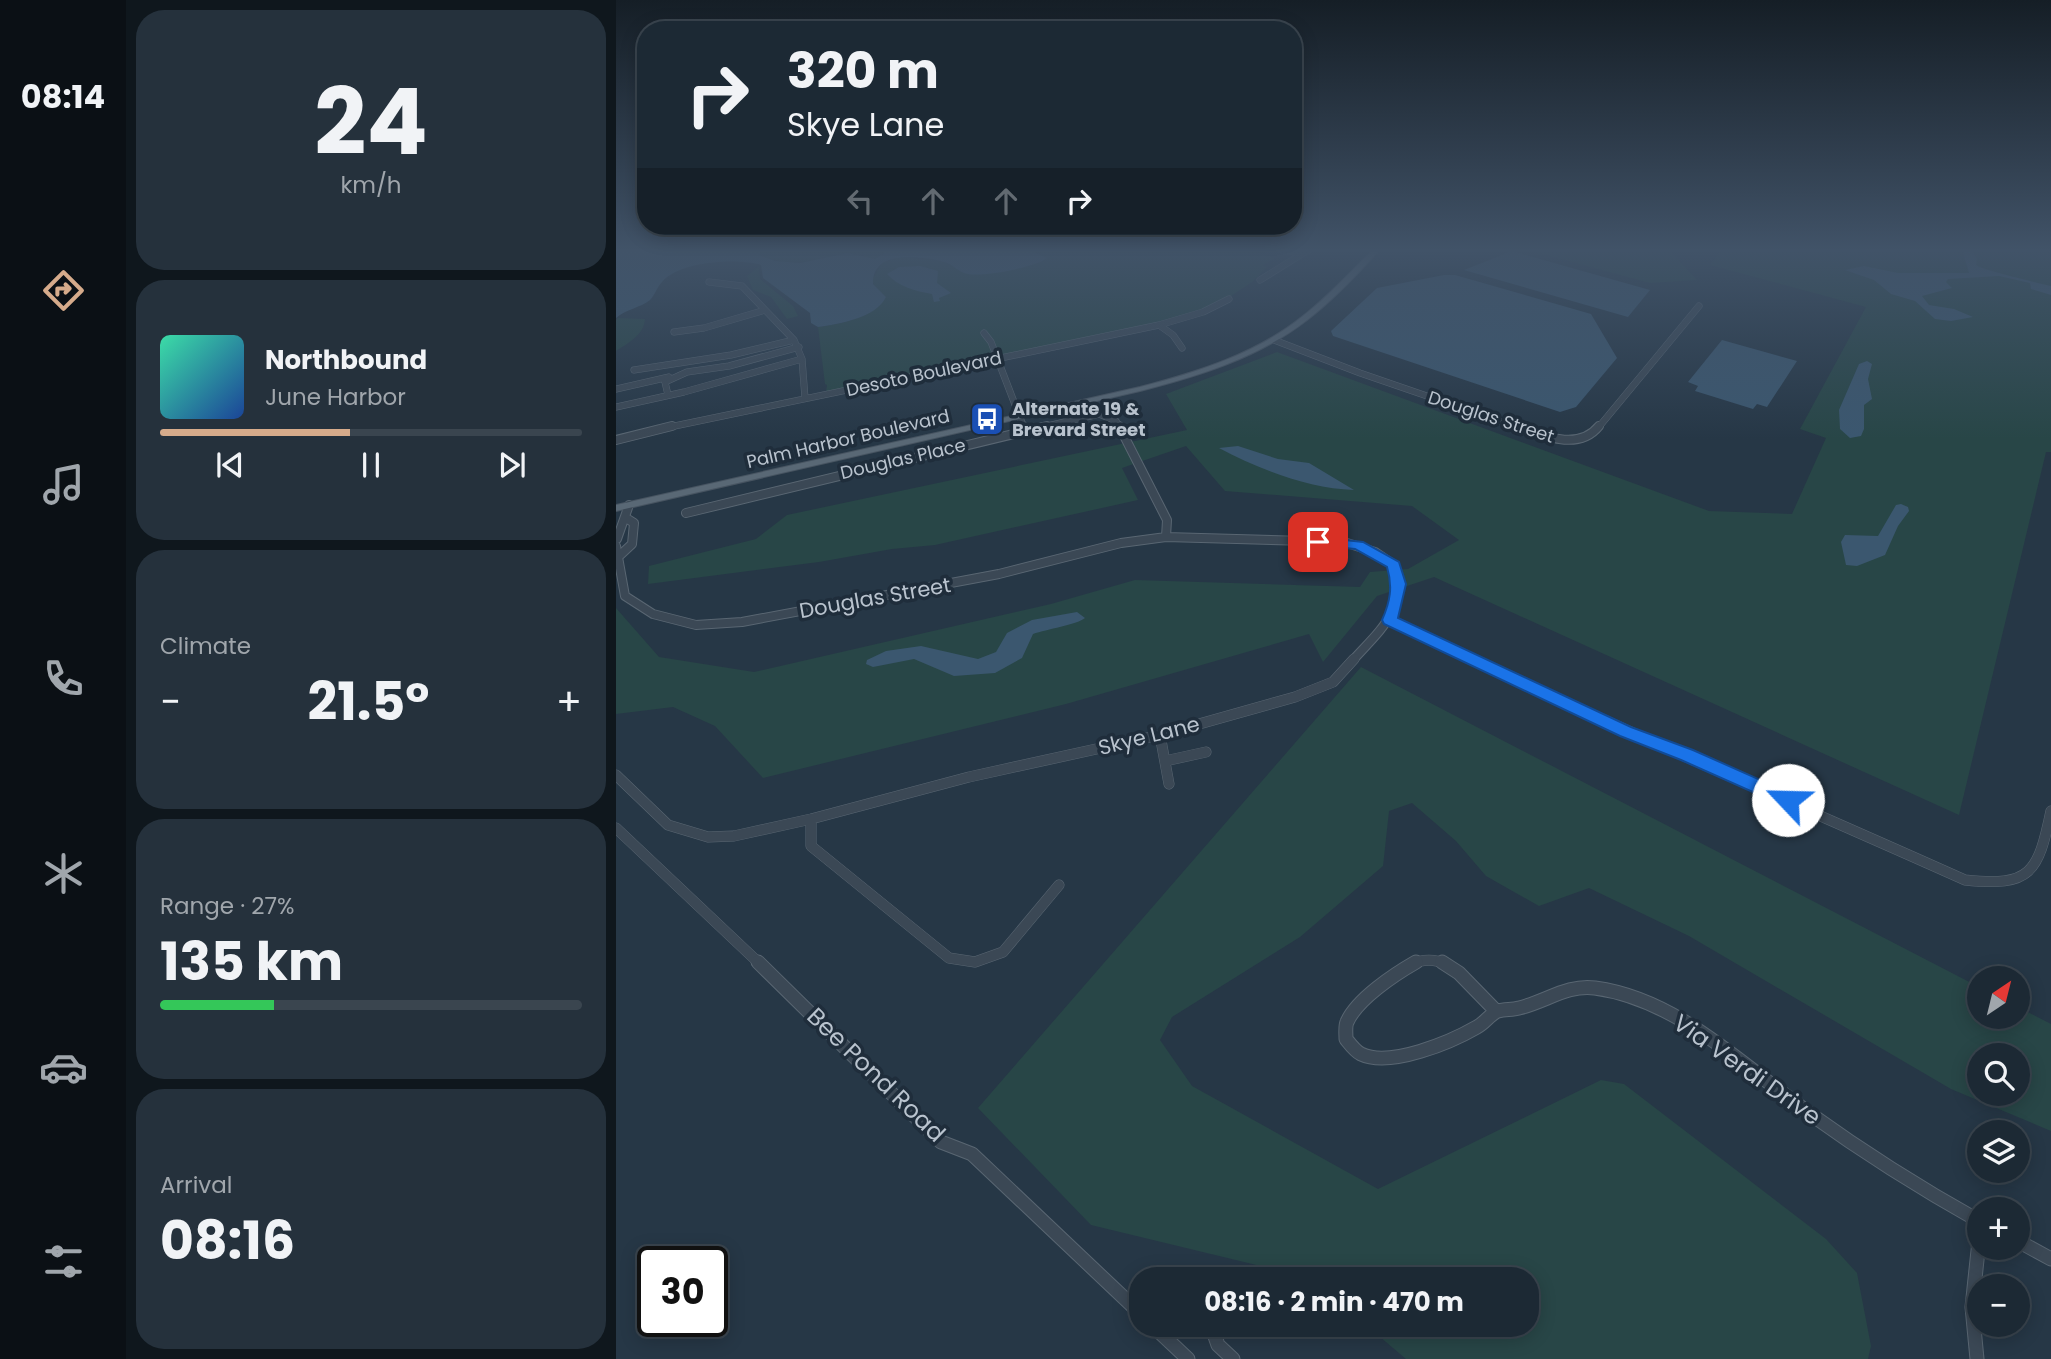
<!DOCTYPE html>
<meta charset="utf-8">
<style>
:root{--surface:#1c2934;--page:#25313c;--text:#f1f3f6;--muted:#a0a6ac;--line:#3a454f;--accent:#d6ab8b}
body{margin:0;font-family:Poppins,sans-serif;background:var(--page);color:var(--text);height:100vh;display:flex;flex-direction:column;font-size:26px;white-space:nowrap}
*{box-sizing:border-box;margin:0}
p{font-size:23px;color:var(--muted)}
.icon{flex:none;width:38px;height:38px;fill:none;stroke:currentColor;stroke-width:2;stroke-linecap:round;stroke-linejoin:round}
.map{position:relative;flex:1;overflow:hidden}
.sheet{display:flex;flex-direction:column;gap:10px;padding:10px;background:#0f171d;width:490px}
.sheet>*{flex:none}
.banner{position:absolute;left:21px;top:21px;width:665px;height:214px;border-radius:28px;box-shadow:0 4px 18px #0003,0 0 0 2px var(--line);background:#1c2934;color:var(--text);overflow:hidden}
.needle{width:46px;rotate:35deg}
.tools{position:absolute;left:1351px;top:966px;display:grid;gap:14px}
.tools a{display:grid;place-items:center;width:63px;height:63px;border-radius:50%;background:var(--surface);box-shadow:0 4px 18px #0003,0 0 0 2px var(--line);font-size:35px}
.speed{position:absolute;left:21px;top:1246px;display:flex;gap:14px;font-size:35px;font-weight:700;text-align:center}
.speed>*{display:grid;place-content:center;width:91px;height:91px;border-radius:50%;background:var(--surface);box-shadow:0 4px 18px #0003,0 0 0 2px var(--line);line-height:1}
.speed .limit{border:4px solid #111;border-radius:10px;background:#fff;color:#111}
.pin{position:absolute;display:grid;place-items:center;width:60px;height:60px;color:#fff;margin:-30px;border-radius:14px;box-shadow:0 4px 10px #0006}
.me{position:absolute;width:77px;margin:-38px;rotate:294deg;stroke-linejoin:round;filter:drop-shadow(0 0 5px #0008)}
.turn{display:flex;align-items:center;gap:24px;height:147px;padding:0 35px;font-size:32px}
.turn .icon{width:91px;height:91px;stroke-width:2.5}
.turn b{display:block;font-size:49px;line-height:60px}
.lanes{display:flex;align-items:center;height:66px;padding:0 35px;background:#0003;justify-content:center;gap:35px;direction:ltr}
.lanes .off{opacity:.35}
.big{font-size:52px;font-weight:700;line-height:1.1}
.sheet .widget{flex:1;display:flex;flex-direction:column;justify-content:center;gap:10px;min-width:0;padding:0 24px;border-radius:28px;background:var(--page)}
.sheet .dial{align-items:center;gap:0}
.dial b{font-size:91px;line-height:1}
.song{display:flex;align-items:center;gap:21px}
.cover{width:84px;height:84px;border-radius:10px;background:linear-gradient(135deg,hsl(160 70% 55%),hsl(220 70% 35%))}
.played{height:7px;border-radius:4px;background:linear-gradient(90deg,var(--accent) 45%,var(--line) 45%)}
.keys{display:flex;justify-content:space-around;direction:ltr}
.heat{display:flex;justify-content:space-between;align-items:center;font-size:38px;direction:ltr}
.charge{height:10px;border-radius:5px;background:linear-gradient(90deg,#34c759 27%,var(--line) 0)}
.trip{position:absolute;left:513px;top:1267px;width:410px;height:70px;border-radius:28px;background:var(--surface);box-shadow:0 4px 18px #0003,0 0 0 2px var(--line);font-weight:700;line-height:70px;text-align:center}
main{display:flex;flex:1;min-height:0}
.dock{display:flex;flex-direction:column;width:126px;justify-content:space-around;align-items:center;background:#0b1015;color:var(--muted)}
.dock .icon{width:49px;height:49px}
.dock .on{color:var(--accent)}
.dock b{font-size:32px;color:var(--text)}
.map>svg:first-child{display:block}
</style>
<main>
<nav class="dock">
<b>08:14</b>
<svg class="icon on" aria-label="directions" viewBox="0 0 24 24"><path d="M12 3l9 9-9 9-9-9zM9 14v-3h6M13 9l2 2-2 2"/></svg>
<svg class="icon" aria-label="music" viewBox="0 0 24 24"><path d="M9 18V5l10-2v13"/><circle cx="6" cy="18" r="3"/><circle cx="16" cy="16" r="3"/></svg>
<svg class="icon" aria-label="phone" viewBox="0 0 24 24"><path d="M5 4h4l2 5-3 2q2 4 5 5l2-3 5 2v4C11 20 4 13 5 4z"/></svg>
<svg class="icon" aria-label="climate" viewBox="0 0 24 24"><path d="M12 3v18M4 7l16 10M4 17L20 7"/></svg>
<svg class="icon" aria-label="car" viewBox="0 0 24 24"><path d="M5 17H2v-5l4-1 3-4h7l3 4 3 1v5h-3M9 17h6M6 11h13"/><circle cx="7" cy="17" r="2"/><circle cx="17" cy="17" r="2"/></svg>
<svg class="icon" aria-label="filters" viewBox="0 0 24 24"><path d="M4 7h16M4 17h16"/><circle cx="9" cy="7" r="2"/><circle cx="15" cy="17" r="2"/></svg>
</nav>
<section class="sheet">
<div class="widget dial"><b>24</b><p>km/h</p></div>
<div class="widget">
<div class="song"><i class="cover"></i><div><b>Northbound</b><p>June Harbor</p></div></div>
<div class="played"></div>
<div class="keys"><svg class="icon" aria-label="previous" viewBox="0 0 24 24"><path d="M18 5L8 12l10 7zM5 5v14"/></svg><svg class="icon" aria-label="pause" viewBox="0 0 24 24"><path d="M8 5v14M16 5v14"/></svg><svg class="icon" aria-label="next" viewBox="0 0 24 24"><path d="M6 5l10 7-10 7zM19 5v14"/></svg></div>
</div>
<div class="widget"><p>Climate</p>
<div class="heat"><a>−</a><b class="big">21.5°</b><a>+</a></div>
</div>
<div class="widget"><p>Range · 27%</p><b class="big">135 km</b><div class="charge"></div></div>
<div class="widget"><p>Arrival</p><b class="big">08:16</b></div>
</section>
<div class="map">
<svg width="1435" height="1359" viewBox="0 0 1435 1359">
<rect width="100%" height="100%" fill="#263746"/>
<path fill="#284647" fill-rule="evenodd" d="M146 249H270L262 251 269 253 259 259C250 258 241 252 232 253 194 257 184 271 143 255Z
M411 249H631L659 258 647 265 651 267 636 282 612 298 565 318 383 356 381 350 375 351 376 358 210 392 211 385 209 384 202 327C224 324 258 318 270 297L259 287 256 280 266 263 282 257 325 261 354 274 404 268 428 261 424 253Z
M908 249H1041L1055 252 1081 280 1034 283Z
M1107 249H1435V452H1430L1343 815 818 577 761 596 707 662 693 634 450 704 147 778 99 726 57 707 0 714V608L43 657 138 672 435 604 519 580 744 587 754 572 792 569 843 540 796 506 609 491 570 446 506 468 522 500 319 545 276 549 203 562 32 584 33 566 140 539 171 515 571 430 550 394 661 352 1093 511 1176 514 1210 438 1184 429 1250 307 1094 265Z
M143 266 144 279 177 306 182 316 171 319 155 297 137 290 131 276Z
M2 318 29 319C28 335 12 343 0 351V320Z
M745 667 1363 987V1017H1402V1007L1435 1024V1131L1335 1089 1073 936 973 888 923 906 870 876 840 841 796 803 773 811 767 866 684 937 556 1017 544 1040 576 1086 762 1189 985 1080 1008 1084 1210 1239 1241 1273 1255 1346 1252 1359H790L750 1325H910V1279H698L475 1225 362 1108ZM1363 1055H1402V1094H1363Z"/>
<path fill="#3b576f" d="M0 249H146L143 255 159 261 184 263 232 253 259 259 269 253 261 250 270 249H411L431 258C421 267 367 277 352 274 343 273 337 264 328 262 305 256 256 249 257 284L270 297C260 318 223 324 202 327L195 323 194 313 147 278 145 265C121 258 64 261 46 282 41 287 39 295 34 300 24 308 10 309 0 318Z
M1346 249H1355L1361 259 1360 265C1366 270 1423 283 1435 286V295L1415 289 1414 283 1383 276 1332 279 1330 282 1336 288 1306 296 1313 305 1338 309 1357 317 1335 321 1319 319 1299 301 1275 294 1258 280 1229 270 1248 266 1282 273H1353Z
M896 251 1034 290 1012 317 848 270Z
M304 266 322 271 321 283 335 293 323 298 324 301 318 302 316 294C299 291 283 287 271 274L283 267Z
M828 275H839L975 314 1001 358 960 407 944 412 717 336 715 331 761 288Z
M1106 340 1181 361 1151 407 1141 404 1137 409 1079 391 1082 386 1072 382Z
M1251 361 1256 364 1252 379 1256 399 1248 405V429L1245 436 1234 438 1224 429 1223 410 1243 364Z
M622 446 662 459 693 463 738 490C692 489 643 469 603 448Z
M1285 504 1292 507 1293 511 1282 526 1269 555 1241 566 1230 565 1225 542 1229 535 1262 536 1280 505Z
M461 612 469 618C460 625 431 629 417 634L406 658 379 673 338 676 298 659 257 667 250 664 251 660 270 651 305 646 362 659 380 652 391 633 416 620Z"/>
<g fill="none" stroke-linecap="round" stroke-linejoin="round">
<g stroke="#596672" stroke-width="7">
<path id="minor-far3" d="M662 249 684 253
M644 280 694 249
M93 282 126 286 178 340 186 359 189 398
M543 325 557 335 566 348
M58 332 88 328 149 310
M368 333 375 342 408 428
M658 340 744 373 904 428
M18 370 115 355 178 340
M0 389 53 377
M52 395 49 382 71 372 113 366 183 347
M0 407 68 392 186 359
M49 428 543 325 587 312 613 299
M423 428 483 414 500 421 503 428
M982 428 1083 306"/>
</g>
<g stroke="#596672" stroke-width="10">
<path id="minor-far2" d="M407 426 409 430
M503 426 551 520 550 537
M899 426C926 435 962 452 983 426
M0 440 56 426
M70 513 431 426
M1 539 13 505
M0 546 9 596 37 614 80 625 126 622 383 574 505 543 550 537 728 542 759 552 778 565C790 611 765 629 737 660
M1 558 16 544 18 523 10 518
M773 620 858 660"/>
</g>
<g stroke="#596672" stroke-width="11">
<path id="minor-far1" d="M855 659C1018 736 1184 806 1349 880 1415 887 1422 873 1435 811
M544 735 553 784
M549 761 590 752
M0 775 52 825 92 837 118 836 195 819 353 777 544 735 679 697 717 682 738 659
M195 819V846L333 958 359 962 387 952 443 885
M0 828 144 964
M797 964C805 959 821 959 828 964"/>
</g>
<g stroke="#596672" stroke-width="15">
<path id="minor" d="M142 962 325 1142 356 1154 525 1314
M800 962C779 974 741 999 731 1022 729 1026 730 1034 730 1039 734 1044 739 1051 745 1054 774 1068 835 1042 861 1027 869 1023 874 1014 882 1011 889 1009 896 1010 903 1008 929 1002 952 984 979 988 1062 999 1128 1067 1193 1113 1247 1152 1304 1188 1363 1221
M826 962 843 973 880 1011
M1402 1241 1435 1259
M536 1325 572 1359
M595 1325 602 1345 617 1359
M1361 1359 1356 1307 1363 1241"/>
</g>
<g stroke="#475461" stroke-width="2">
<path id="major" d="M758 249H764C742 274 717 300 691 320 642 358 583 376 524 391L0 511V505L524 387C581 372 640 354 687 316 713 296 735 271 758 249Z"/>
</g>
<use href="#minor-far3" stroke="#3b4855" stroke-width="6"/>
<use href="#minor-far2" stroke="#3b4855" stroke-width="8"/>
<use href="#minor-far1" stroke="#3b4855" stroke-width="10"/>
<use href="#minor" stroke="#3b4855" stroke-width="13"/>
<use href="#major" fill="#596875" fill-rule="evenodd"/>
</g>
<linearGradient id="sky" x2="0" y2="1"><stop stop-color="#151e26"/><stop offset="0.57" stop-color="#415368"/><stop offset="1" stop-color="#415368" stop-opacity="0"/></linearGradient>
<rect width="1435" height="439" fill="url(#sky)"/>
<path fill="#1a73e8" stroke="#114b97" stroke-width="2" d="M702 537 747 542 783 562 790 584 782 618 1015 727 1077 750 1178 795 1181 800 1178 805 1172 808 1166 805 1065 760 1004 736 768 624 766 620C774 602 777 587 771 567L739 549 697 545V539Z"/>
<defs>
<g id="bus-square" transform="scale(1.75)"><rect x="-9" y="-9" width="18" height="18" rx="4" fill="#1a4fb4" stroke="#1f2d3b"/><path d="M-5-6H5V4H4V6H2V4H-2V6H-4V4H-5ZM-3.5-4V0h7V-4ZM-3.5 1.2v1.5H-2V1.2ZM2 1.2v1.5H3.5V1.2Z" fill="#fff"/></g>
</defs>
<g fill-rule="evenodd">
<use href="#bus-square" x="371" y="419"/>
</g>
<g text-anchor="middle" stroke-width="7" stroke-linejoin="round" paint-order="stroke">
<g font-size="18" fill="#b9c3ce" stroke="#1f2d3b">
<text transform="translate(308 374) rotate(-12)" y="6">Desoto Boulevard</text>
<text transform="translate(875 417) rotate(18)" y="6">Douglas Street</text>
<text transform="translate(232 439) rotate(-13)" y="6">Palm Harbor Boulevard</text>
<text transform="translate(287 459) rotate(-13)" y="6">Douglas Place</text>
</g>
<g font-size="18" font-weight="bold" fill="#b9c3ce" stroke="#1f2d3b" text-anchor="start">
<text x="396" y="415">Alternate 19 &amp;<tspan x="396" dy="21">Brevard Street</tspan></text>
</g>
<g font-size="21" fill="#b9c3ce" stroke="#1f2d3b">
<text transform="translate(259 598) rotate(-10)" y="7">Douglas Street</text>
<text transform="translate(533 736) rotate(-14)" y="7">Skye Lane</text>
</g>
<g font-size="24" fill="#b9c3ce" stroke="#1f2d3b">
<text transform="translate(1131 1070) rotate(35)" y="8">Via Verdi Drive</text>
<text transform="translate(260 1075) rotate(44)" y="8">Bee Pond Road</text>
</g>
</g>
</svg>
<div class="tools">
<a><svg class="needle" viewBox="-14 -14 28 28"><path d="M0-13l5 13h-10z" fill="#e53935"/><path d="M0 13l5-13h-10z" fill="#a0a6ac"/></svg></a>
<a><svg class="icon" aria-label="search" viewBox="0 0 24 24"><circle cx="10" cy="10" r="6"/><path d="M15 15l6 6"/></svg></a>
<a><svg class="icon" aria-label="layers" viewBox="0 0 24 24"><path d="M12 4l9 5-9 5-9-5zM3 14l9 5 9-5"/></svg></a>
<a>+</a>
<a>−</a>
</div>
<div class="speed"><div class="limit">30</div></div>
<div class="pin" style="left:702px;top:542px;background:#d93025"><svg class="icon" aria-label="arrive" viewBox="0 0 24 24"><path d="M6 21V4h12l-3 4 3 4H6"/></svg></div>
<svg class="me" style="left:1172px;top:800px" viewBox="-20 -20 40 40"><circle r="19" fill="#fff"/><path d="M0-13L10 11 0 6-10 11z" fill="#1a73e8"/></svg>
<div class="trip">08:16 · 2 min · 470 m</div>
<div class="banner">
<div class="turn"><svg class="icon" aria-label="right" viewBox="0 0 24 24"><path d="M7 20v-9h11M14 6l5 5-5 5"/></svg><div><b>320 m</b>Skye Lane</div></div>
<div class="lanes"><svg class="icon off" aria-label="left" viewBox="0 0 24 24"><path d="M17 20v-9H6M10 6l-5 5 5 5"/></svg><svg class="icon off" aria-label="ahead" viewBox="0 0 24 24"><path d="M12 20V5M6 11l6-6 6 6"/></svg><svg class="icon off" aria-label="ahead" viewBox="0 0 24 24"><path d="M12 20V5M6 11l6-6 6 6"/></svg><svg class="icon" aria-label="right" viewBox="0 0 24 24"><path d="M7 20v-9h11M14 6l5 5-5 5"/></svg></div>
</div>
</div>
</main>
